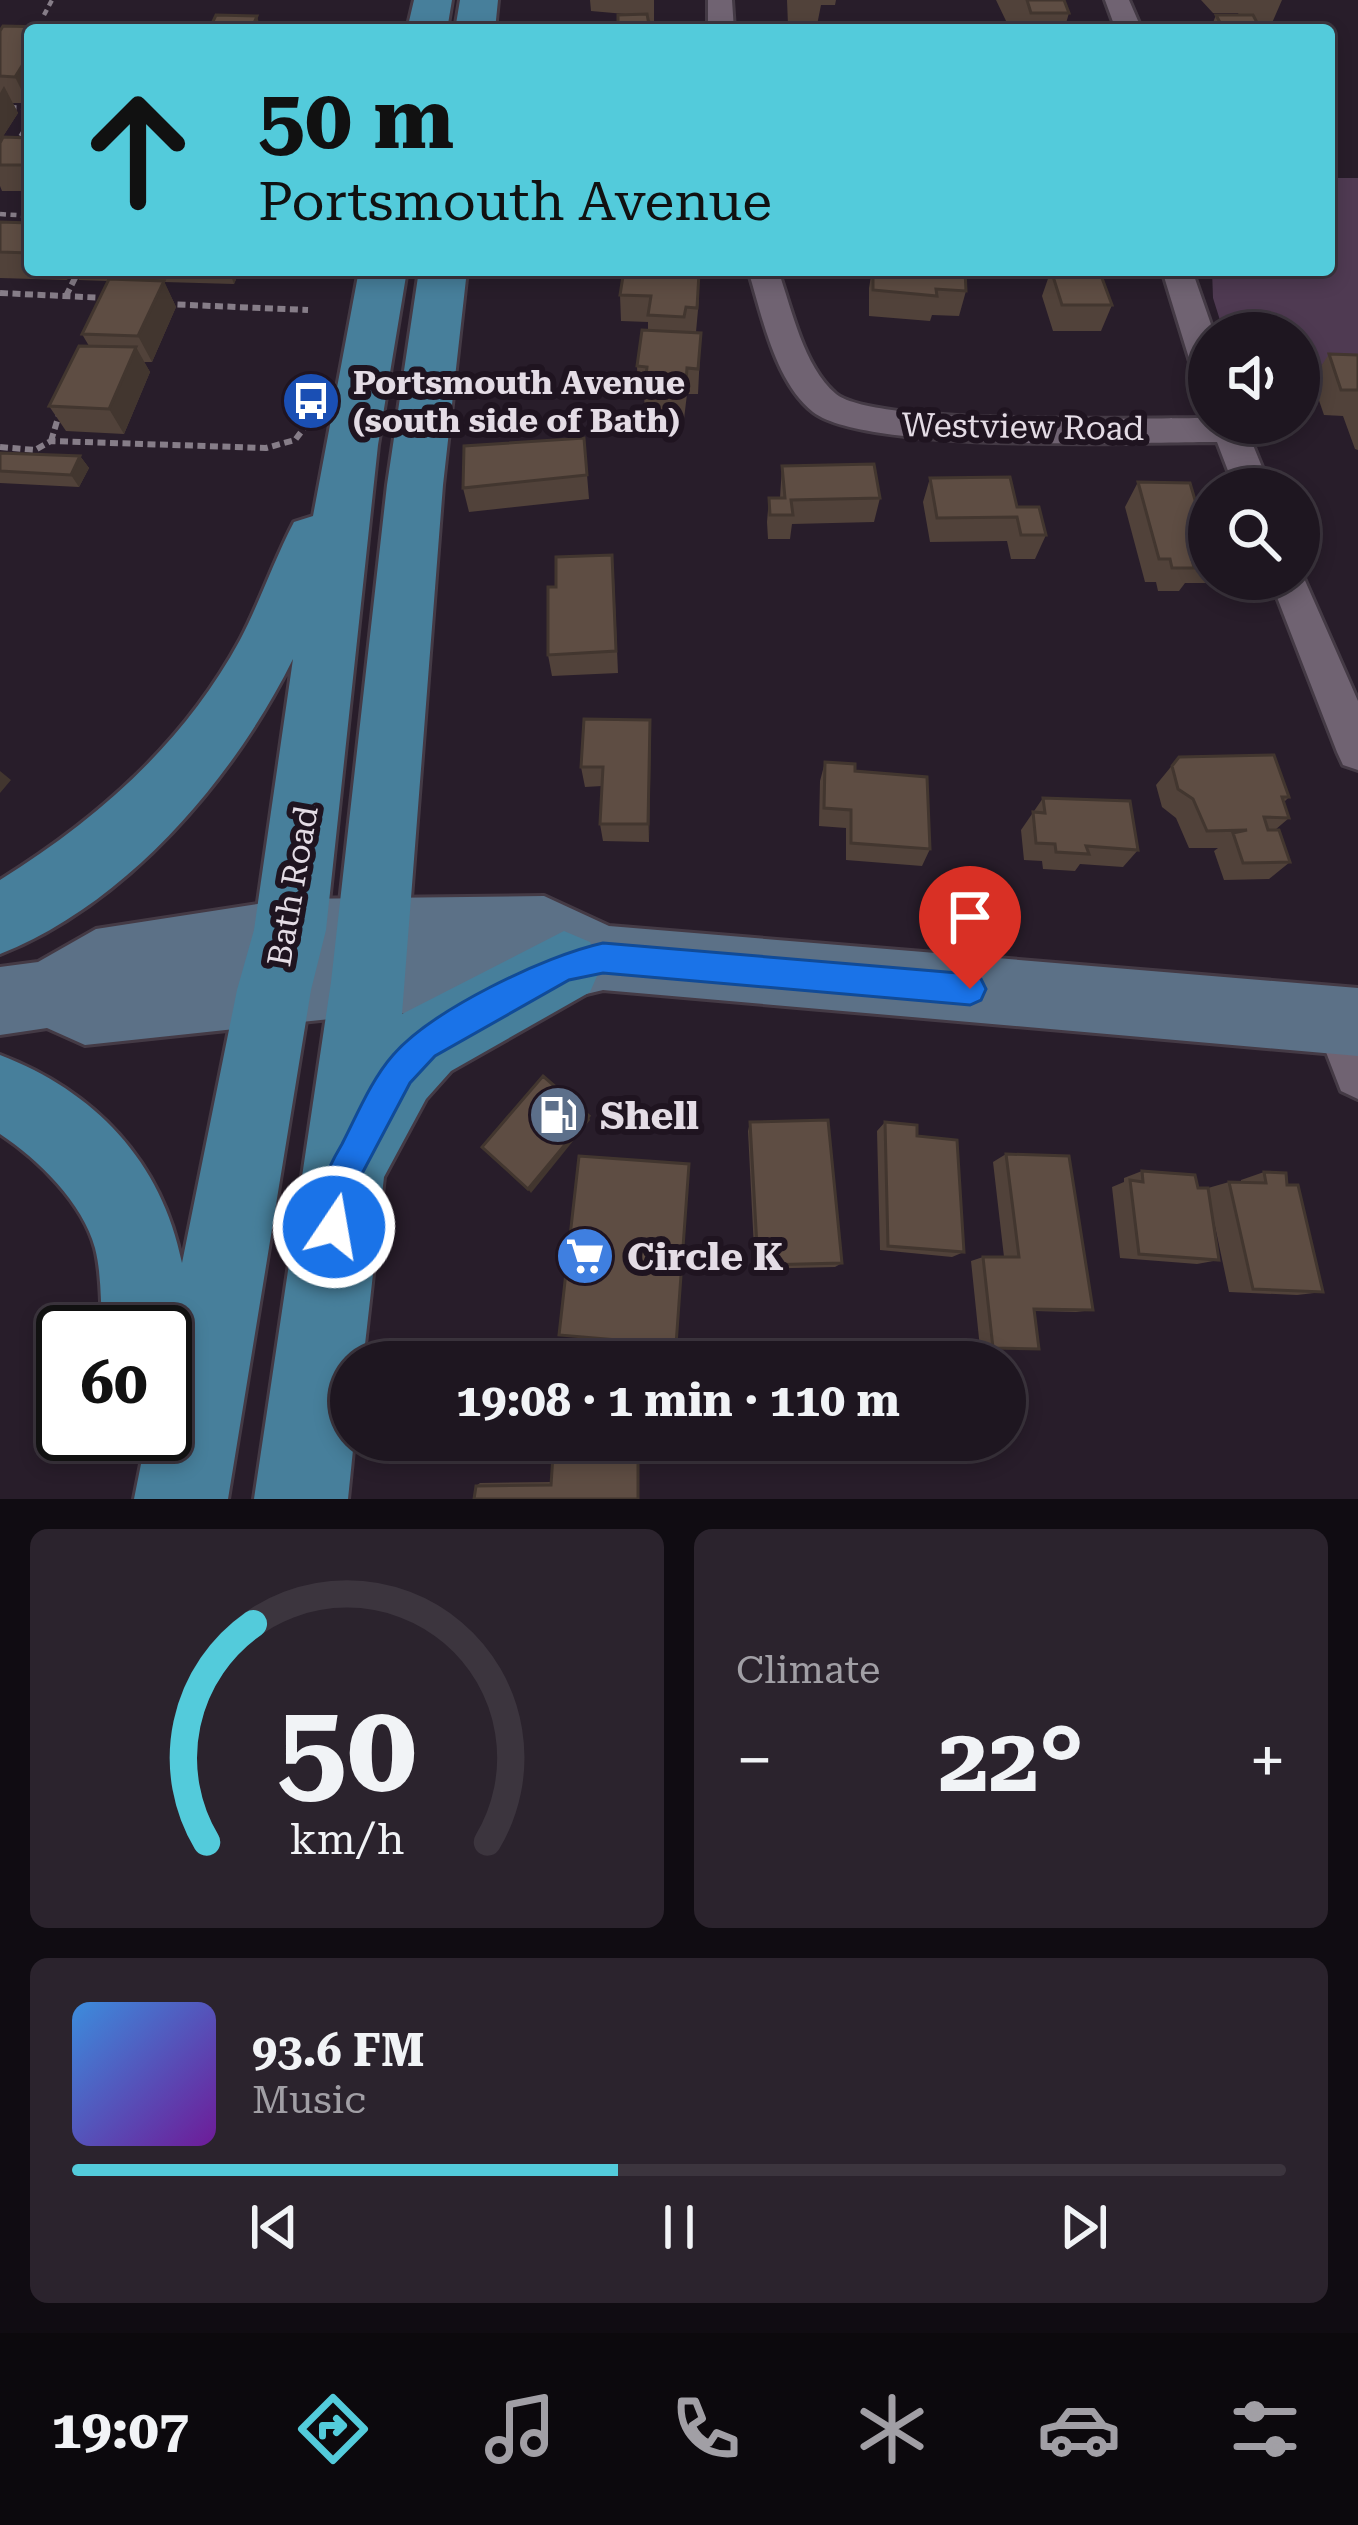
<!DOCTYPE html>
<meta charset="utf-8">
<style>
:root{--surface:#1e1620;--page:#2b232d;--text:#f1f3f6;--muted:#a19fa5;--line:#3c353e;--accent:#53cbdb}
body{margin:0;font-family:"Roboto Serif",serif;background:var(--page);color:var(--text);height:100vh;display:flex;flex-direction:column;font-size:45px;white-space:nowrap}
*{box-sizing:border-box;margin:0}
p{font-size:39px;color:var(--muted)}
.icon{flex:none;width:66px;height:66px;fill:none;stroke:currentColor;stroke-width:2;stroke-linecap:round;stroke-linejoin:round}
.map{position:relative;height:1499px;overflow:hidden}
.drawer{display:flex;flex-direction:column;gap:30px;padding:30px;background:#100c12;flex:1}
.drawer>*{flex:none}
.top-card{position:absolute;left:24px;top:24px;width:1311px;height:252px;border-radius:12px;box-shadow:0 6px 18px #0003,0 0 0 3px var(--line);background:#53cbdb;color:#111;overflow:hidden}
.tools{position:absolute;left:1188px;top:312px;display:grid;gap:24px}
.tools a{display:grid;place-items:center;width:132px;height:132px;border-radius:50%;background:var(--surface);box-shadow:0 6px 18px #0003,0 0 0 3px var(--line);font-size:60px}
.speed{position:absolute;left:36px;top:1305px;display:flex;gap:24px;font-size:60px;font-weight:700;text-align:center}
.speed>*{display:grid;place-content:center;width:156px;height:156px;border-radius:50%;background:var(--surface);box-shadow:0 6px 18px #0003,0 0 0 3px var(--line);line-height:1}
.speed .limit{border:6px solid #111;border-radius:18px;background:#fff;color:#111}
.pin{position:absolute;display:grid;place-items:center;width:102px;height:102px;color:#fff;margin:-123px -51px;border-radius:50% 50% 50% 0;rotate:-45deg;box-shadow:0 0 12px #0007}
.pin .icon{rotate:45deg}
.me{position:absolute;width:132px;margin:-66px;rotate:12deg;stroke-linejoin:round;filter:drop-shadow(0 0 9px #0008)}
.turn{display:flex;align-items:center;gap:42px;height:252px;padding:0 36px;font-size:54px}
.turn .icon{width:156px;height:156px;stroke-width:2.5}
.turn b{display:block;font-size:84px;line-height:102px}
.big{font-size:90px;font-weight:700;line-height:1.1}
.drawer .widget{flex:1;display:flex;flex-direction:column;justify-content:center;gap:18px;min-width:0;padding:0 42px;border-radius:18px;background:var(--page)}
.drawer .dial{align-items:center;gap:0}
.dial svg{height:312px;overflow:visible;fill:none;stroke:var(--line);stroke-width:7;stroke-linecap:round;text-anchor:middle}
.dial text{fill:var(--text);stroke:none}
.song{display:flex;align-items:center;gap:36px}
.cover{width:144px;height:144px;border-radius:18px;background:linear-gradient(135deg,hsl(210 70% 55%),hsl(280 70% 35%))}
.played{height:12px;border-radius:6px;background:linear-gradient(90deg,var(--accent) 45%,var(--line) 45%)}
.keys{display:flex;justify-content:space-around;direction:ltr}
.heat{display:flex;justify-content:space-between;align-items:center;font-size:66px;direction:ltr}
.drawer .tiles{flex:1;display:grid;gap:30px;grid-template-columns:1fr 1fr}
.widget:last-child{grid-column:span 2}
.trip{position:absolute;left:330px;top:1341px;width:696px;height:120px;border-radius:60px;background:var(--surface);box-shadow:0 6px 18px #0003,0 0 0 3px var(--line);font-weight:700;line-height:120px;text-align:center}
.menu{display:flex;height:192px;justify-content:space-around;align-items:center;background:#0c090d;color:var(--muted)}
.menu .icon{width:84px;height:84px}
.menu .current{color:var(--accent)}
.menu b{font-size:54px;color:var(--text)}
.map>svg:first-child{display:block}
</style>
<div class="map">
<svg width="1358" height="1499" viewBox="0 0 1358 1499">
<rect width="100%" height="100%" fill="#281d2a"/>
<path fill="#4f3a52" d="M1329 178H1358V367L1299 366V333H1224L1213 298 1212 270H1329Z"/>
<g fill="none" stroke-linecap="round" stroke-linejoin="round">
<g stroke="#443a45" stroke-width="6">
<path id="street" d="M708 0H732L734 30H708Z
M1105 0H1129L1142 30H1116Z
M748 270H778C792 309 803 366 836 394 876 426 1145 418 1209 418V423H1244L1271 489H1235L1217 442C1140 442 866 453 813 412 774 381 762 314 748 270Z
M1162 270H1192L1214 333H1209V379L1197 376 1192 368Z
M1299 567 1358 701V770L1343 765 1337 752 1270 579H1299Z
M1338 997 1355 1004 1358 1011V1099L1341 1091 1314 1021 1321 1004Z"/>
</g>
<g stroke="#443a45" stroke-width="6">
<path id="secondary" d="M544 896 609 926 1358 988V1056L603 990 528 1008 368 1015 85 1045 47 1028 0 1035V967L38 962 96 929 290 899Z"/>
</g>
<g stroke="#443a45" stroke-width="6">
<path id="primary" d="M414 0H452L447 30H407Z
M460 0H498L495 30H455Z
M359 270H407L378 445 326 930 311 990 228 1499H134L147 1434H165V1332H103C100 1304 102 1275 95 1248 83 1203 38 1159 0 1134V1055C94 1091 162 1161 182 1263L237 990 254 930 293 659C234 778 127 904 0 954V880C98 819 184 743 240 640 260 602 274 560 294 522L313 516Z
M419 270H467L443 485 402 1014 564 931 590 942 601 967 590 992 451 1071 426 1099 384 1177 363 1362H351L354 1440 348 1499H254L331 982 387 485Z"/>
</g>
<path stroke="#867d88" stroke-width="4.5" stroke-dasharray="6 4.5" stroke-linecap="butt" d="M44 15 52 0
M0 107 30 108
M15 145 30 121
M0 214 30 216"/>
<path stroke="#867d88" stroke-width="6" stroke-dasharray="8 4.5" stroke-linecap="butt" d="M0 293 106 298
M66 296 79 270
M165 304 308 310
M51 441 61 408
M0 447 35 450 51 441 266 448 295 440 308 423"/>
<use href="#street" fill="#706372" fill-rule="evenodd"/>
<use href="#secondary" fill="#5c7187" fill-rule="evenodd"/>
<use href="#primary" fill="#477f9b" fill-rule="evenodd"/>
</g>
<path fill="#51423a" d="M590 0H654V22L625 14 591 11Z
M787 0H836L835 5H821L817 25H788Z
M996 0H1027L1069 13 1064 30H1021L1019 23H1007Z
M1201 0H1282L1272 23H1257L1261 30H1210L1216 15H1239L1238 13H1213Z
M46 27 48 30H30L28 103H13L18 113 0 141V31Z
M30 138V191H2L0 186V143Z
M0 222 30 223V270H72L67 280 0 278Z
M74 270H240L234 284 164 282 176 307 152 362H144L150 372 124 434 66 431 49 406 89 346 82 334 108 281 79 280Z
M872 270H965L966 291 959 316 932 315 930 321 869 316V288Z
M1051 270 1112 305 1101 331H1053L1042 296Z
M620 295 699 299 696 332 701 333 698 394H687L684 419 645 417 644 392 638 391 637 366 648 330V322L621 321Z
M1329 354 1358 355V450L1355 449 1343 416 1324 415 1312 380Z
M584 438 589 499 469 512 463 488Z
M0 453 80 456 89 468 79 487 0 483Z
M782 466 880 498 874 522 792 524 790 539H768L767 522 769 498H780Z
M930 478 1017 507 1046 535 1035 559H1011L1007 541 930 542 923 502Z
M1138 482 1201 520 1209 528V579H1211L1209 583H1185L1179 591H1158L1156 582H1145L1125 507Z
M614 578 618 673 552 676 548 655 556 587Z
M650 720 649 842 603 841 600 824 602 786 585 787 581 767Z
M1179 757 1289 797 1284 802 1289 818 1275 830 1290 862 1269 879 1224 880 1214 851 1218 848H1189L1176 818 1162 807 1156 785Z
M825 762 930 849 922 866 846 860V828L819 826 820 781Z
M1043 798 1138 850 1123 867 1080 864 1075 871 1043 869 1042 861 1024 860 1021 830Z
M750 1122 842 1263 835 1267 755 1269 748 1131Z
M885 1122 917 1136 964 1252 952 1257 880 1250 877 1131Z
M1006 1154 1093 1310 1076 1312 1034 1311 1039 1349 980 1348 971 1261 983 1257H1004L993 1162Z
M1142 1171 1198 1188H1208L1229 1182H1241V1180L1264 1172 1287 1185 1323 1292 1297 1295 1229 1292 1209 1198 1219 1260 1197 1264 1120 1258 1112 1187 1124 1182V1178Z
M639 1440V1499H474L476 1486 480 1483 551 1482Z"/>
<path fill="#42362f" d="M257 16 261 30H251Z
M30 53V100L28 103 15 77Z
M4 86 18 113 0 141V93Z
M61 270H72L67 280Z
M229 270H240L234 284Z
M164 281 176 307 152 362 138 336Z
M136 347 150 372 124 434 109 409Z
M80 456 89 468 79 487 71 475Z
M650 720 651 740 649 842 648 824Z
M0 771 11 780 0 793Z
M589 1116 590 1120 531 1193 528 1189Z"/>
<path fill="#5e4d43" stroke="#42362f" stroke-width="3" d="M1027 0H1064L1069 13H1031Z
M647 14 650 30H618V15Z
M216 15 257 16 251 30H209Z
M1216 15H1253L1261 30H1224Z
M3 26 46 27 44 30H30V53L15 77 0 76V31Z
M798 27H834V30H799Z
M3 137 30 138V165H0V143Z
M0 222 30 223V253L0 252Z
M624 270 699 273 697 308 686 307 684 317 648 315 651 296 620 295Z
M873 270H965L966 291 936 289 937 296 873 290Z
M1051 270H1099L1112 305H1062Z
M109 279 164 281 138 336 82 334Z
M642 330 701 333 698 369 687 368 685 394 644 392 647 367 637 366Z
M79 346 136 347 109 409 49 406Z
M1329 354 1358 355V390H1341Z
M584 438 587 475 463 488 464 446Z
M0 453 80 456 71 475 0 471Z
M874 464 880 498 791 500 793 515H770L769 498H785L782 466Z
M1010 477 1017 507H1039L1046 535H1021L1017 517 937 518 930 478Z
M1138 482 1190 483 1201 520 1206 519 1209 528V560L1192 559 1194 568H1172L1170 559H1159Z
M612 555 616 651 548 655V587H556V557Z
M584 719 650 720 648 824H600L603 767H581Z
M1274 755 1289 797H1282L1289 818 1264 817 1268 830H1279L1290 862 1243 863 1233 833 1247 830 1207 831 1193 799 1178 789 1172 766 1179 757Z
M825 762 855 764V771L927 777 930 849 851 843V810L824 808Z
M1043 798 1130 801 1138 850 1086 846 1089 854 1056 852 1055 844 1036 843 1033 812 1045 813Z
M543 1076 589 1116 528 1189 482 1147Z
M828 1120 842 1263 758 1265 750 1122Z
M885 1122 917 1125V1136L957 1140 964 1252 888 1246Z
M1006 1154 1069 1156 1093 1310 1034 1309 1039 1349 993 1348 983 1257H1019Z
M579 1156 689 1164 676 1345 559 1335Z
M1142 1171 1195 1175 1198 1188H1208L1219 1260 1139 1254 1130 1180 1143 1182Z
M1264 1172 1286 1173 1287 1185H1298L1323 1292 1253 1289 1229 1182 1266 1183Z
M554 1440H638V1499H474L476 1486 551 1485Z"/>
<path fill="#1a73e8" stroke="#114b97" stroke-width="3" d="M603 943 970 974 981 979 986 989 981 1000 970 1005 603 973 569 980 435 1056 410 1083 356 1185 346 1239 334 1245 321 1239C308 1208 326 1171 342 1144 357 1115 371 1080 393 1055 432 1010 544 956 603 943Z"/>
<defs>
<g id="bus-disc" transform="scale(3)"><circle r="9.5" fill="#1a4fb4" stroke="#1f1420"/><path d="M-5-6H5V4H4V6H2V4H-2V6H-4V4H-5ZM-3.5-4V0h7V-4ZM-3.5 1.2v1.5H-2V1.2ZM2 1.2v1.5H3.5V1.2Z" fill="#fff"/></g>
<g id="fuel-disc" transform="scale(3)"><circle r="9.5" fill="#5c6f8a" stroke="#1f1420"/><path d="M-5.5-6h7V0h2V4h1.3V-2.5L3-4.5l.8-.8L6-3V5H2.5V1h-1V6h-7ZM-4.2-4.7v3.2H.2V-4.7Z" fill="#fff"/></g>
<g id="supermarket-disc" transform="scale(3)"><circle r="9.5" fill="#3f7fe0" stroke="#1f1420"/><path d="M-6-5.5h2.5l.6 2H6L4.5 2H-2.5L-4.4-4H-6ZM-1.5 3.2a1.3 1.3 0 1 0 .1 0ZM3 3.2a1.3 1.3 0 1 0 .1 0Z" fill="#fff"/></g>
</defs>
<g fill-rule="evenodd">
<use href="#bus-disc" x="311" y="401"/>
<use href="#fuel-disc" x="558" y="1115"/>
<use href="#supermarket-disc" x="585" y="1256"/>
</g>
<g text-anchor="middle" stroke-width="12" stroke-linejoin="round" paint-order="stroke">
<g font-size="33" font-weight="bold" fill="#e4dce5" stroke="#1f1420" text-anchor="start">
<text x="353" y="394">Portsmouth Avenue<tspan x="353" dy="38">(south side of Bath)</tspan></text>
</g>
<g font-size="33" fill="#e4dce5" stroke="#1f1420">
<text transform="translate(1023 426) rotate(1)" y="12">Westview Road</text>
<text transform="translate(292 886) rotate(-80)" y="12">Bath Road</text>
</g>
<g font-size="39" font-weight="bold" fill="#e4dce5" stroke="#1f1420" text-anchor="start">
<text x="600" y="1129">Shell</text>
<text x="627" y="1270">Circle K</text>
</g>
</g>
</svg>
<div class="tools">
<a><svg class="icon" aria-label="sound" viewBox="0 0 24 24"><path d="M4 9h4l5-4v14l-5-4H4zM17 9q2 3 0 6"/></svg></a>
<a><svg class="icon" aria-label="search" viewBox="0 0 24 24"><circle cx="10" cy="10" r="6"/><path d="M15 15l6 6"/></svg></a>
</div>
<div class="speed"><div class="limit">60</div></div>
<div class="pin" style="left:970px;top:989px;background:#d93025"><svg class="icon" aria-label="arrive" viewBox="0 0 24 24"><path d="M6 21V4h12l-3 4 3 4H6"/></svg></div>
<svg class="me" style="left:334px;top:1227px" viewBox="-20 -20 40 40"><circle r="17" fill="#1a73e8" stroke="#fff" stroke-width="3"/><path d="M0-11L8 9 0 5-8 9z" fill="#fff"/></svg>
<div class="trip">19:08 · 1 min · 110 m</div>
<div class="top-card">
<div class="turn"><svg class="icon" aria-label="ahead" viewBox="0 0 24 24"><path d="M12 20V5M6 11l6-6 6 6"/></svg><div><b>50 m</b>Portsmouth Avenue</div></div>
</div>
</div>
<section class="drawer">
<div class="tiles">
<div class="widget dial"><svg viewBox="0 0 100 80">
<path d="M14 69A42 42 0 1 1 86 69"/>
<path d="M14 69A42 42 0 0 1 26 13" stroke="#53cbdb"/>
<text x="50" y="56" font-size="32" font-weight="700">50</text>
<text x="50" y="72" font-size="11">km/h</text>
</svg></div>
<div class="widget"><p>Climate</p>
<div class="heat"><a>−</a><b class="big">22°</b><a>+</a></div>
</div>
<div class="widget">
<div class="song"><i class="cover"></i><div><b>93.6 FM</b><p>Music</p></div></div>
<div class="played"></div>
<div class="keys"><svg class="icon" aria-label="previous" viewBox="0 0 24 24"><path d="M18 5L8 12l10 7zM5 5v14"/></svg><svg class="icon" aria-label="pause" viewBox="0 0 24 24"><path d="M8 5v14M16 5v14"/></svg><svg class="icon" aria-label="next" viewBox="0 0 24 24"><path d="M6 5l10 7-10 7zM19 5v14"/></svg></div>
</div>
</div>
</section>
<nav class="menu">
<b>19:07</b>
<svg class="icon current" aria-label="directions" viewBox="0 0 24 24"><path d="M12 3l9 9-9 9-9-9zM9 14v-3h6M13 9l2 2-2 2"/></svg>
<svg class="icon" aria-label="music" viewBox="0 0 24 24"><path d="M9 18V5l10-2v13"/><circle cx="6" cy="18" r="3"/><circle cx="16" cy="16" r="3"/></svg>
<svg class="icon" aria-label="phone" viewBox="0 0 24 24"><path d="M5 4h4l2 5-3 2q2 4 5 5l2-3 5 2v4C11 20 4 13 5 4z"/></svg>
<svg class="icon" aria-label="climate" viewBox="0 0 24 24"><path d="M12 3v18M4 7l16 10M4 17L20 7"/></svg>
<svg class="icon" aria-label="car" viewBox="0 0 24 24"><path d="M5 17H2v-5l4-1 3-4h7l3 4 3 1v5h-3M9 17h6M6 11h13"/><circle cx="7" cy="17" r="2"/><circle cx="17" cy="17" r="2"/></svg>
<svg class="icon" aria-label="filters" viewBox="0 0 24 24"><path d="M4 7h16M4 17h16"/><circle cx="9" cy="7" r="2"/><circle cx="15" cy="17" r="2"/></svg>
</nav>
